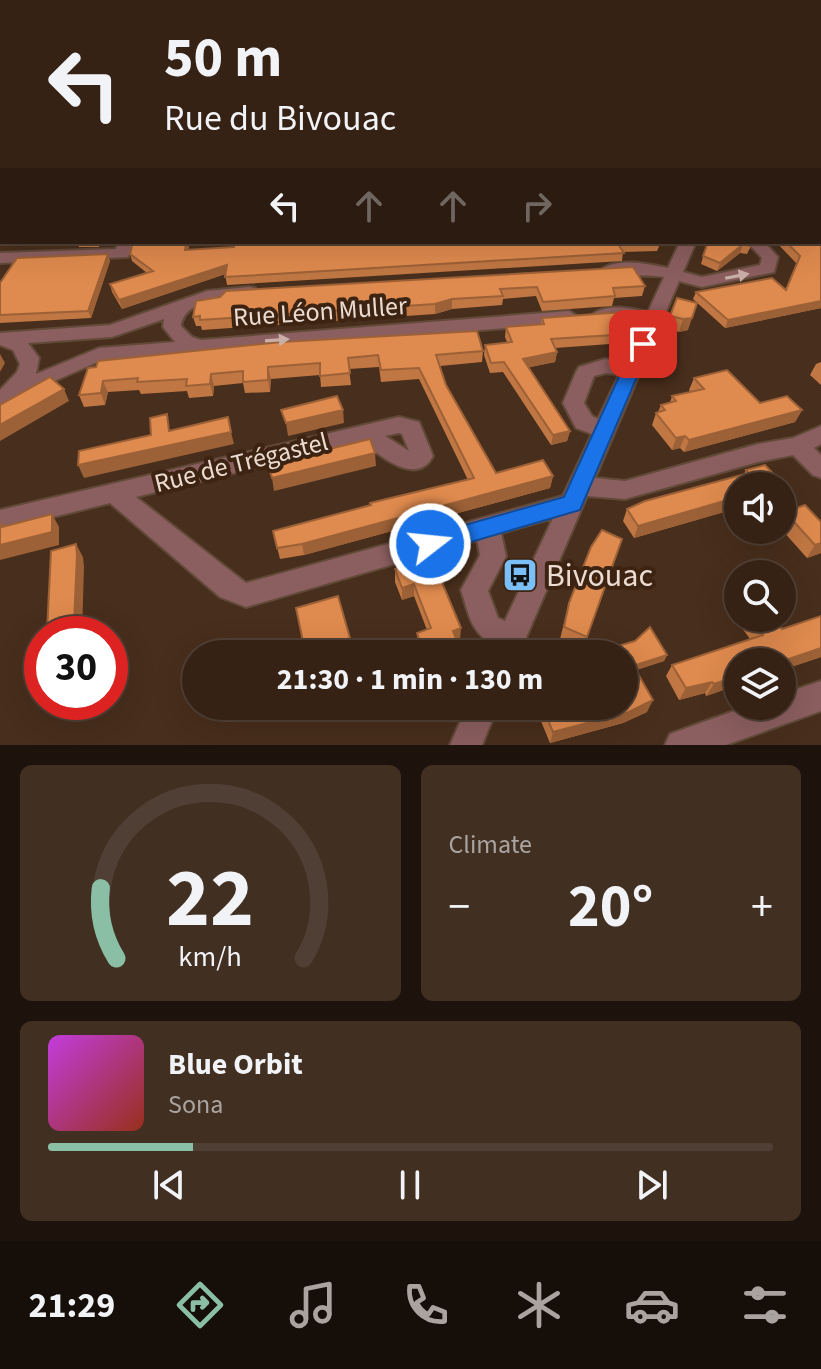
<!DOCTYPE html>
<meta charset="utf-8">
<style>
:root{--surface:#362215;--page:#412f22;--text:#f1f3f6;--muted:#aaa4a0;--line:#503f34;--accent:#8abfa5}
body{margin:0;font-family:"Source Sans 3",sans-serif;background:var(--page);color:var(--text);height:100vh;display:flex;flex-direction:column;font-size:30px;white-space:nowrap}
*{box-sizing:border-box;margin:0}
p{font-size:26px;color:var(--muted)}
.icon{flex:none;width:44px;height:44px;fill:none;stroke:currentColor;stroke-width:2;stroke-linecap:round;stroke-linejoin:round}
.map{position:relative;height:745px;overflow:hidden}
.drawer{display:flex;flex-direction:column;gap:20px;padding:20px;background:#1e130c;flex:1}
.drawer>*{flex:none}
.guide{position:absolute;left:0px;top:0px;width:822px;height:244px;box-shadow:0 8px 32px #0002,0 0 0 2px var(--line);background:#362215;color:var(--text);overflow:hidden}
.buttons{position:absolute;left:724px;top:472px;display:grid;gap:16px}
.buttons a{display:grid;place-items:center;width:72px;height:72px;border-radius:50%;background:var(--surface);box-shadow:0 8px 32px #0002,0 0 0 2px var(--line);font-size:40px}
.speed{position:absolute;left:24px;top:616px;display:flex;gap:16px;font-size:40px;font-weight:700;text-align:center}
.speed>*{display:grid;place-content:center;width:104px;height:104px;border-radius:50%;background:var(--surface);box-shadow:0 8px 32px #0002,0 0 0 2px var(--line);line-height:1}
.speed .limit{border:12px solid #d22;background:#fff;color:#111}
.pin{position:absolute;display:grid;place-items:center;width:68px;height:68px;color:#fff;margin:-34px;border-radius:16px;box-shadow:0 4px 12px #0006}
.me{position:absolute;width:88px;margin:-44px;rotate:74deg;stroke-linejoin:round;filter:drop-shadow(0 0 6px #0008)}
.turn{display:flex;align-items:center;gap:28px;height:168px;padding:0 32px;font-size:36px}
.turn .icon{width:104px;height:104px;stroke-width:2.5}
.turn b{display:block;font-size:56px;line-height:68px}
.lanes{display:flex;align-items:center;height:76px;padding:0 32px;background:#0003;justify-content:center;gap:40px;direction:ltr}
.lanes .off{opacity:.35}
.big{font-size:60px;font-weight:700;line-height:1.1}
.drawer .card{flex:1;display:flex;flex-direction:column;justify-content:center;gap:12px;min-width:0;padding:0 28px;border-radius:12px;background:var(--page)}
.drawer .dial{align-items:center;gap:0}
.dial svg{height:208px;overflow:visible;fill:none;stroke:var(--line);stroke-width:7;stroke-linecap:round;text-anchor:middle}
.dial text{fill:var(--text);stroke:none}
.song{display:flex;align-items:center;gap:24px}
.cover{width:96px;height:96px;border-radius:12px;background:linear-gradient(135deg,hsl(290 70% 55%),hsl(10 70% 35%))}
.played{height:8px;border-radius:4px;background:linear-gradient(90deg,var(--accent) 20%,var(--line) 20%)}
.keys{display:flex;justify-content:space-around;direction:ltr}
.heat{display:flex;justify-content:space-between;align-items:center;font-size:44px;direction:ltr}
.drawer .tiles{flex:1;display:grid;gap:20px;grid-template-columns:1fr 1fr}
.card:last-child{grid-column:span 2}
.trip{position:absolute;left:182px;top:640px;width:456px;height:80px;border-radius:40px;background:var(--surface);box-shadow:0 8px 32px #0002,0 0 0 2px var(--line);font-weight:700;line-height:80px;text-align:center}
.dock{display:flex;height:128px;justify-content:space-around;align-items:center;background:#160e08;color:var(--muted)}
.dock .icon{width:56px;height:56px}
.dock .current{color:var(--accent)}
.dock b{font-size:36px;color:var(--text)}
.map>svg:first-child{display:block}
</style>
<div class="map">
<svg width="821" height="745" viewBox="0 0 821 745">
<rect width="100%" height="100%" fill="#482e1c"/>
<path fill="#406809" d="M197 0H757L758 1 195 2Z"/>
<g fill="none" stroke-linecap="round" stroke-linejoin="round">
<g stroke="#624a39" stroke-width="4">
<path id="minor" d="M31 0H40L30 2Z
M0 4H2V10H0Z
M820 23H821V29H820Z
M0 77H2V83H0Z
M0 144H2V152H0Z
M118 242H134L128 257 0 263V253L116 249Z
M680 242H696L683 272 702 277 760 265 762 258 747 242H764L778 257 774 272 702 287 679 281 595 478 625 481 758 444 793 438 821 426V444L814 448 821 455V478L813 475 793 455 758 462 625 499 587 496 519 654H491L494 645C470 632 469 614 461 590L480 555 477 540 246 607 220 597 110 503 0 530V510L399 417 419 422 433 456C417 487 379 456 363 441L136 497 246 583 563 496 592 434 576 428 563 403 576 372 579 367 605 359 625 362 643 322C628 318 603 325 592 315 605 303 631 308 648 312L664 277C646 273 612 279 601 270 616 257 649 264 668 268ZM606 373 619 375 598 419 592 416 584 403 594 376ZM399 433 402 434 409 451 385 436ZM553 518 505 621 498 618 488 591 506 556 501 533Z
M249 287 255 288 258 292 255 296C232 301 186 295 181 326L192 337 201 340 569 311 578 317 569 323 102 360 0 405V390L17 372 20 364 13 350 0 345V333L110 325 207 291ZM164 319 163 327 175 342 99 348 36 374 39 358 28 343 112 337Z
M821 681V711L726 745H665L670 734 748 706H782V694Z
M467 706H498L482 745H450Z"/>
</g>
<use href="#minor" fill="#8b5e5f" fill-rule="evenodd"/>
</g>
<path fill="#c07743" d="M77 242H101L99 247H79Z
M235 242H661L657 251 623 252 622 261 227 285 225 274 122 309 112 292 110 284 147 273 132 261 130 254 234 247Z
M707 242H753L747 254 740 253 717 271 701 264Z
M776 242H820L821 308 725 328 693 299 696 292 786 289 797 264Z
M110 261 91 318 0 323V283Z
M633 267 645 286 642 296 614 298 612 306 542 311 536 296 503 299 502 305 452 309 435 314 202 330 201 326H196L193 317Z
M677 298 688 330 679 332 666 328Z
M542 318 635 329 632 339 611 341 610 344 555 348 557 352 555 362 529 367 570 431 567 441 551 445 503 372 490 373 484 355 485 345 507 342 505 337 506 327 541 324Z
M483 351 482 362 440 366 446 385 496 473 553 476 550 488 304 555 280 559 273 531 370 506V503L468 480 419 379 381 382 379 367 349 369 351 385 321 387 320 375 271 379 270 392 245 393 243 383 214 386 213 396 189 398 187 391 141 394 139 390 108 392 105 405 84 407 79 395 88 368Z
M821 362V385L810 375 816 364Z
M694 378 760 403 802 410 795 422 684 452 680 448 672 450 652 425 656 413 658 412 661 405 670 403 672 396 691 392 689 390Z
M746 470 783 484 782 487 738 486V508L634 538 623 521 627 509 744 474Z
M785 512 821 522V553L807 558 782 530V517Z
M622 539 583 649 560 639 569 603Z
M424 560 460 640 457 641V654H421L417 645V633L427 630 414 596 402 600 395 582V569Z
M821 616V657L782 670V662H738V685L706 696 705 693 679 700 666 676 672 665 750 639 739 624 742 618H773L782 629Z
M621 645 667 655 664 661 630 672 624 661V654H620L619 651Z
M540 706H624L647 712 623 723 550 743 538 714Z"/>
<path fill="#9c6137" d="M1 0H29L28 2H2V4Z
M0 44H2V59L0 60Z
M2 130V141L0 142V131Z
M2 182V200L0 203V184Z
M186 242H190L187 258 185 250Z
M743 244 740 253 717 271 720 263Z
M108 254 110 261 91 318 88 311Z
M227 265 229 273 122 309 119 300Z
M452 299V309L435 314V304Z
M821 301V308L725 328 728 320Z
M692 318 688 330 679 332 683 319Z
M557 352 555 362 522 369 523 359Z
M0 354 5 363 0 372Z
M268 367 271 379 270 392 268 380Z
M211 374 214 386 213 396 210 384Z
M103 381 108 392 105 405 101 393Z
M64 389 69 401 0 441V425Z
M343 410 344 423 288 436 286 423Z
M802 410 795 422 684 452 689 440Z
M570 431 567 441 551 445 553 435Z
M231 432 234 444 84 478 78 465Z
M685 436 680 448 672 450 676 438Z
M375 453 376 466 274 491 272 478Z
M553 476 550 488 304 555 302 544Z
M738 497V508L634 538 638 526Z
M52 514 59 527V545L0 560V545Z
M821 543V553L807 558 815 545Z
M76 544 83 557 84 567 82 634H49L47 631Z
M414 584V596L402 600V588Z
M461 628 460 640 452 643 453 631Z
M350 638 351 651 340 654H306L305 651Z
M458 643 457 654H425Z
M821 648V657L782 670V662Z
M667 655 664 661 630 672 633 666Z
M738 676V685L706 696 714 684Z
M712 682 705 693 679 700 686 688Z
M653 700 647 712 623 723 550 743 553 732Z
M416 706H433L403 716V710Z"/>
<path fill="#df8a4e" stroke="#9c6137" stroke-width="2" d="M716 0H821V15H820V2H710Z
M0 25H2V44H0Z
M820 43 821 44 820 115Z
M2 161V182L0 184V164Z
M820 226H821V301L728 320 696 292 772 278 786 290 800 256 786 242H820Z
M133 242H186L185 250 234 247 235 242H660L618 244 624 253 225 277 227 265 119 300 110 284 153 271 130 254Z
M708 242H752L750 246 743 244 720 263 703 256Z
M108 254 88 311 0 315V283L17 258Z
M633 267 645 286 613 288 615 296 543 302 537 287 500 289 503 296 452 299 435 304 200 320V316L193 317 196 301 220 297 226 291Z
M677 298 697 303 692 318 683 319 670 316Z
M624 312 635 329 611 331 613 335 551 339 557 352 523 359 570 431 553 435 504 362 491 363 485 345 512 342 506 327 544 324 542 318Z
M477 331 483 351 436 355 446 385 496 473 543 460 553 476 302 544 277 548 273 531 371 505 370 503 474 478 419 368 381 370 378 355 348 358 350 373 320 376V363L268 367V380L243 382V371L211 374 210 384 186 386 187 379 137 382 138 378 103 381 101 393 79 395 88 368 96 367 98 361 281 342Z
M727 370 760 403 787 396 802 410 689 440 685 436 676 438 656 413 665 410 661 405 676 401 672 396 704 389 694 378Z
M50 377 64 389 0 425V405Z
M337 396 343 410 286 423 281 410Z
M167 414 169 431 228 417 231 432 78 465 79 451 151 435 150 418Z
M370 439 375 453 272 478 268 464Z
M765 465 783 484 778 486H738V497L638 526 627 509 645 501 749 473 746 470Z
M805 505 821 522V543L815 545 785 512Z
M52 514V532L0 545V525L2 524V527Z
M602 530 622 539 587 637 564 627 569 603 591 547Z
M76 544 77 555 74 623 47 631 51 551Z
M424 560 428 570 436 568 461 628 453 631 458 643 425 654 417 633 431 628 422 605 414 584 402 588 395 569Z
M338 596 350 638 305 651 296 608Z
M821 616V648L780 662H738V676L714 684 712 682 686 688 672 665 763 635 751 618H773L782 629Z
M650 627 667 655 633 666 621 645 635 641Z
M637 672 653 700 629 712 553 732 542 706H624V676Z
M401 706H416L403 710Z"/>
<defs><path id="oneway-solid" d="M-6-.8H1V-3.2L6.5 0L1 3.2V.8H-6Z" transform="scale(2)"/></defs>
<g fill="#caafa8">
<use href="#oneway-solid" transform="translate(737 276) rotate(-11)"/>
<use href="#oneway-solid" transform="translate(277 340) rotate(-4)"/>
</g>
<path fill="#1a73e8" stroke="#114b97" stroke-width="2" d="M643 339 651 344 580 510 430 554 422 551 418 544 422 537 564 497 634 344Z"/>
<defs>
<g id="bus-square" transform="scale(1.8)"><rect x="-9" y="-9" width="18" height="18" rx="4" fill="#7abff8" stroke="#3d2412"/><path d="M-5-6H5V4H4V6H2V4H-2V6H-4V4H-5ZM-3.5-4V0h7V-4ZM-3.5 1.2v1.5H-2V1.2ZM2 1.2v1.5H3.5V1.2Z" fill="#111"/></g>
</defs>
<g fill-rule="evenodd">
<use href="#bus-square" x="520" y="575"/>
</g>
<g text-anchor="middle" stroke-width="8" stroke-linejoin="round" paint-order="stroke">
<g font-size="26" fill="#ecdbd0" stroke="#3d2412">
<text transform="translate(320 311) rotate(-4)" y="9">Rue Léon Muller</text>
<text transform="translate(241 462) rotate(-14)" y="9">Rue de Trégastel</text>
</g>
<g font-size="32" fill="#ecdbd0" stroke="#3d2412" text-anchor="start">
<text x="546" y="586">Bivouac</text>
</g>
</g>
</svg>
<div class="buttons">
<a><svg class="icon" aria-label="sound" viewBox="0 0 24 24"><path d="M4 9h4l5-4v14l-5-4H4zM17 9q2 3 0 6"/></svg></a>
<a><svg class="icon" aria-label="search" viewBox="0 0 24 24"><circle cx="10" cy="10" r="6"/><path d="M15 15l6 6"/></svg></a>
<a><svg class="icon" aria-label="layers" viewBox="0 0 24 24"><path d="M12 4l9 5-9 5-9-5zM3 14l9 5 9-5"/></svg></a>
</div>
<div class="speed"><div class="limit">30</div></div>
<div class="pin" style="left:643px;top:344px;background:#d93025"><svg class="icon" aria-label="arrive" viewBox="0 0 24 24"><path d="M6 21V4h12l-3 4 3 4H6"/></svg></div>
<svg class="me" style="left:430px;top:544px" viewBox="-20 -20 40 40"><circle r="17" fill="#1a73e8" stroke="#fff" stroke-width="3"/><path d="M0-11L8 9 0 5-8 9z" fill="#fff"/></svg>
<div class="trip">21:30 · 1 min · 130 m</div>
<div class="guide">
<div class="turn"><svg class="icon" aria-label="left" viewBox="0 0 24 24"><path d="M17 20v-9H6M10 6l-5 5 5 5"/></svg><div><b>50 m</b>Rue du Bivouac</div></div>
<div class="lanes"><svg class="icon" aria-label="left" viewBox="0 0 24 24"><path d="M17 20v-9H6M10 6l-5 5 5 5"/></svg><svg class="icon off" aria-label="ahead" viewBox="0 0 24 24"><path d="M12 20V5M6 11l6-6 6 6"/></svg><svg class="icon off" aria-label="ahead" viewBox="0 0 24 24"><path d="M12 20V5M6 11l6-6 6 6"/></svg><svg class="icon off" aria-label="right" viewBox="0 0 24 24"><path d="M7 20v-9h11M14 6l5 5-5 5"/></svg></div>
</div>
</div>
<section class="drawer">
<div class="tiles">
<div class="card dial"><svg viewBox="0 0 100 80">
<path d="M14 69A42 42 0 1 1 86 69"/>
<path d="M14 69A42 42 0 0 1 8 42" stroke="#8abfa5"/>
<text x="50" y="56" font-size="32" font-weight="700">22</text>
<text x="50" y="72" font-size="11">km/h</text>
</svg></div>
<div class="card"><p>Climate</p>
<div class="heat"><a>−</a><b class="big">20°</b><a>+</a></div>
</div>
<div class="card">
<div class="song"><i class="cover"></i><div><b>Blue Orbit</b><p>Sona</p></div></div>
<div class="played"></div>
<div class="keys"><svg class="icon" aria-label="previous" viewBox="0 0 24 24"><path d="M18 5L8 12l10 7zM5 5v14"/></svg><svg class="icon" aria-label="pause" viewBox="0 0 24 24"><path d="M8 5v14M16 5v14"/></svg><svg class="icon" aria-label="next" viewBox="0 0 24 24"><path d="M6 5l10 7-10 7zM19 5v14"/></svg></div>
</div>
</div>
</section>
<nav class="dock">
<b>21:29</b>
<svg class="icon current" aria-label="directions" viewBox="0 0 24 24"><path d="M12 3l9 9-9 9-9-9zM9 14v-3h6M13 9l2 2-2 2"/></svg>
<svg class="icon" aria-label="music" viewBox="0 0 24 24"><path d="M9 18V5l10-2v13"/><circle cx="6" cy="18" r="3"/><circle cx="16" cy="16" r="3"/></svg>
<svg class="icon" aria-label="phone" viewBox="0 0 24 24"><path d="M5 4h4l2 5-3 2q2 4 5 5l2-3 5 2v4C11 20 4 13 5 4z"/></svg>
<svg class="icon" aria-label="climate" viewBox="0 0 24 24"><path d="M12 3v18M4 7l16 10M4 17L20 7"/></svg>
<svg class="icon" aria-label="car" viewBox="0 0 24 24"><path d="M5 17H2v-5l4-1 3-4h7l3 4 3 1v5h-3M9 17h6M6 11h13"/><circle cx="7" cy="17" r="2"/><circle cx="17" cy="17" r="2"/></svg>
<svg class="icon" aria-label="filters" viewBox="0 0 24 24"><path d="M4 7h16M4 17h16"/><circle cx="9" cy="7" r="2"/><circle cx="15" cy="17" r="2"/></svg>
</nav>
